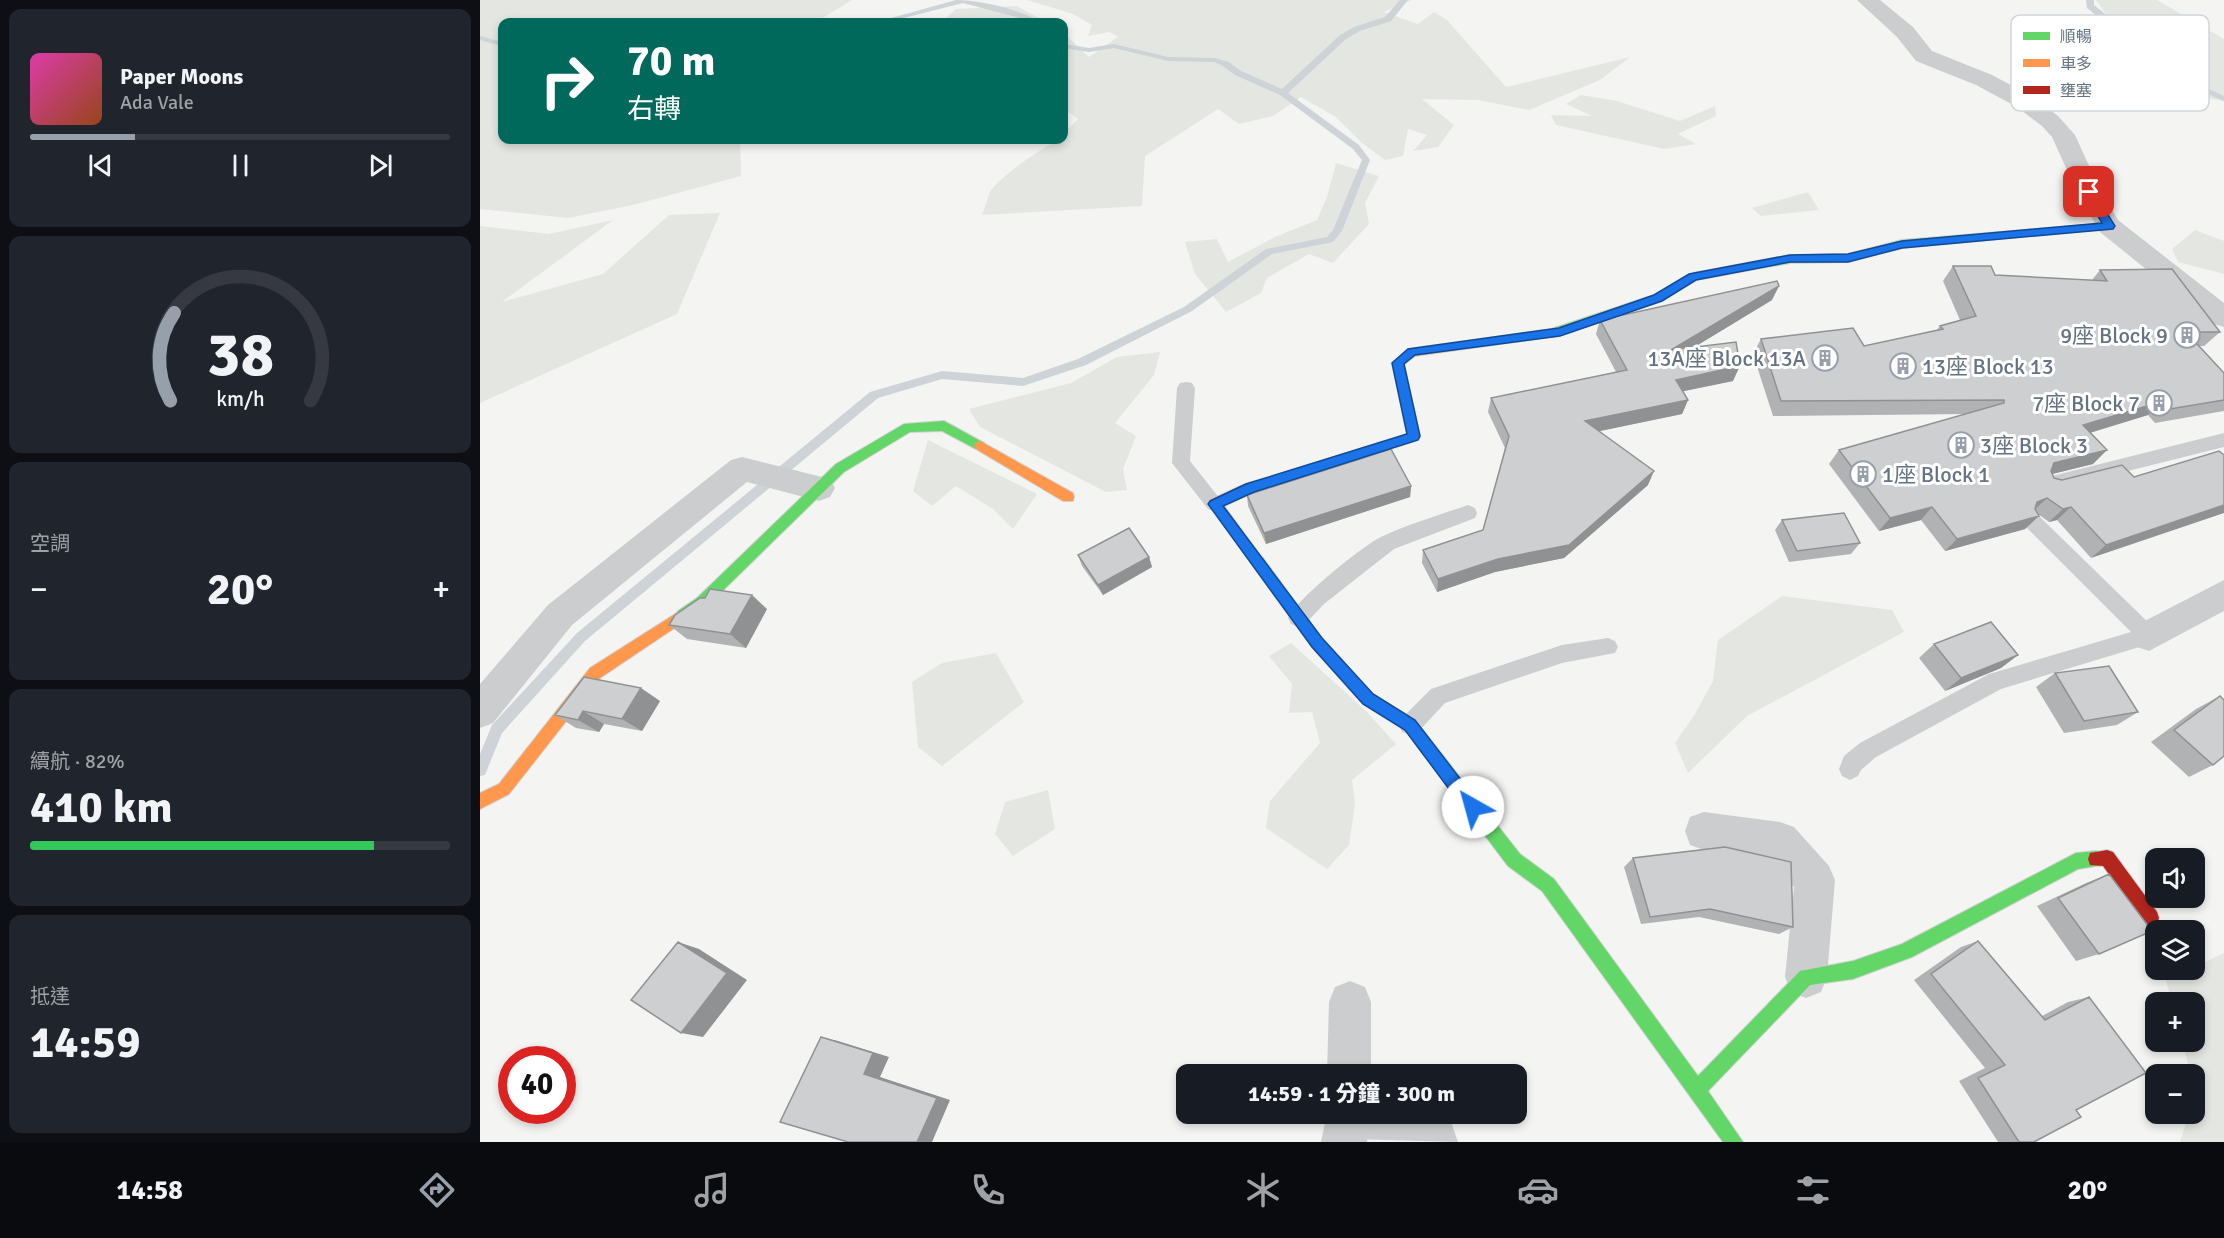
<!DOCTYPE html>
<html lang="zh-TW">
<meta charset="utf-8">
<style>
:root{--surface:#171b24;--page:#20242c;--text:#f1f3f6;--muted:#9ea1a6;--line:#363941;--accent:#97a0aa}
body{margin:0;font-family:Signika,"Noto Sans TC",sans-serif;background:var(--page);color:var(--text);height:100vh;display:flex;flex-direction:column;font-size:22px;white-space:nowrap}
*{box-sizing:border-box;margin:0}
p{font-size:20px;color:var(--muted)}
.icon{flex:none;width:33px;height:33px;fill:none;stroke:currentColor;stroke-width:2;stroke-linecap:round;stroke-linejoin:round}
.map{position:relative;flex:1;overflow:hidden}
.panel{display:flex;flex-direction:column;gap:9px;padding:9px;background:#0d0f14;width:480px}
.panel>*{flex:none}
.top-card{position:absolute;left:18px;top:18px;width:570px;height:126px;border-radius:12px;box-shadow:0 3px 9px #0003;background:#00695c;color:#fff;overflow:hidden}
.controls{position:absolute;left:1665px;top:848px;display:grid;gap:12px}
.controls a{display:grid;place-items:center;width:60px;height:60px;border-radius:12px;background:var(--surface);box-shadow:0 3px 9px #0003;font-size:30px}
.speed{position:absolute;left:18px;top:1046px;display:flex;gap:12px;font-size:30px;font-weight:700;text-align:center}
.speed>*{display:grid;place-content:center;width:78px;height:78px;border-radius:50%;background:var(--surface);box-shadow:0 3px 9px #0003;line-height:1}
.speed .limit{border:9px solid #d22;background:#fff;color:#111}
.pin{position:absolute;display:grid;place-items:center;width:51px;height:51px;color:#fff;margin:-26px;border-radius:12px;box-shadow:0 3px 9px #0006}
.me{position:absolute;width:66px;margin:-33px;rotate:322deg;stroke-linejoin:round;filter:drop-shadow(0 0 4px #0008)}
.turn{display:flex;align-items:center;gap:21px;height:126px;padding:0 30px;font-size:27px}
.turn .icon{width:78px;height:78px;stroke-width:2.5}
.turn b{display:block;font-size:42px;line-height:51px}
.big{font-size:45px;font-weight:800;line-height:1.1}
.panel .card{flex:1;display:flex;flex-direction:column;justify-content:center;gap:9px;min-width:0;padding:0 21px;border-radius:12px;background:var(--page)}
.panel .dial{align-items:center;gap:0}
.dial svg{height:156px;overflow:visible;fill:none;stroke:var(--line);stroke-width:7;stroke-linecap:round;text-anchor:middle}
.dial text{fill:var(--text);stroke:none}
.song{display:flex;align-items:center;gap:18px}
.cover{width:72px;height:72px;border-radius:9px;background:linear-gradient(135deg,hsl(320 70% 55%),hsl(20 70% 35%))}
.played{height:6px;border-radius:3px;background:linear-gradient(90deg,var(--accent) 25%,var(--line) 25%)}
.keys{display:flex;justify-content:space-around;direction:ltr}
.heat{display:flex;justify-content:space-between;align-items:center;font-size:33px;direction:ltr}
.charge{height:9px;border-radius:4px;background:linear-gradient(90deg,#34c759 82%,var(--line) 0)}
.trip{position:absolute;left:696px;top:1064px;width:351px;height:60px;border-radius:12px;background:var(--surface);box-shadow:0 3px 9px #0003;font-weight:800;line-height:60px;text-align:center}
.dock{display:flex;height:96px;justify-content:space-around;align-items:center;background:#090b0e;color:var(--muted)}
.dock .icon{width:42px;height:42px}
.dock .active{color:var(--accent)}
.dock b{font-size:27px;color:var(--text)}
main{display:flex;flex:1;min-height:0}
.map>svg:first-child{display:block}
</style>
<main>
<section class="panel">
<div class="card">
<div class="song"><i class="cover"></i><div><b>Paper Moons</b><p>Ada Vale</p></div></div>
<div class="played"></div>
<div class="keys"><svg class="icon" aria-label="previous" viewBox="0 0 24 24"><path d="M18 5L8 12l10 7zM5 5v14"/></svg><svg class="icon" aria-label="pause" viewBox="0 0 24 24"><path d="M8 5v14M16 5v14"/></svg><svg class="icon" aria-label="next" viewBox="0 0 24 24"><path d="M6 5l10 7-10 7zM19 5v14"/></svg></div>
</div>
<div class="card dial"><svg viewBox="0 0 100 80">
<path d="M14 69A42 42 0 1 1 86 69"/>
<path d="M14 69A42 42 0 0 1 16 24" stroke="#97a0aa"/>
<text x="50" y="56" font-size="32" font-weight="700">38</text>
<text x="50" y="72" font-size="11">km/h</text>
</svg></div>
<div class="card"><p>空調</p>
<div class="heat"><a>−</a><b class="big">20°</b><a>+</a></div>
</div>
<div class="card"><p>續航 · 82%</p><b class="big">410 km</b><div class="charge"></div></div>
<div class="card"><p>抵達</p><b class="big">14:59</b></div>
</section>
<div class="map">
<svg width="1744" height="1142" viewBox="0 0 1744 1142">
<rect width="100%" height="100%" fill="#f4f4f3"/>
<path fill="#e4e7e1" d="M0 0H372L336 22H22V140H260L261 176 153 205 88 218 0 209Z
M547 0H932L904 12 938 24 954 12 967 20 1026 87 1150 57 1120 80 1049 110 998 100 942 99 974 125 958 147 933 151 947 135 928 129 923 156 905 160 882 143 856 117 821 97 793 116 759 124 738 109 665 156 662 206 502 215C505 207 507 199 510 192 517 179 570 140 584 140V133L598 119 584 109V33L609 57 638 37 630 32 608 36 612 25 593 14Z
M1616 0H1677L1744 39V101L1706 94 1668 74Z
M537 6 566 22H462L476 9Z
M1101 95 1137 101 1200 121 1235 106 1236 116 1198 134 1216 144 1184 149 1076 125 1071 115 1112 116 1086 104Z
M856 163 899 176 885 203 889 224 853 263 829 254 787 278 781 293 746 312 715 274 705 242 737 239 748 262 795 237 837 220 847 197Z
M1328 192 1339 210 1281 216 1272 208Z
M240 213 197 314 0 403V226L69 234 133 220 22 302 123 274 189 215Z
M1715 230 1744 241V274L1698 262 1692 249Z
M680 352 674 375 635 423 656 436 643 469 647 490 626 492 500 427 489 409 591 383 637 357Z
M448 440 557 494 533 529 513 509 476 486 452 506 433 491Z
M1302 596 1412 610 1424 632 1267 716 1208 773 1195 743 1215 714 1233 681 1238 640Z
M811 643 886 711 916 744 872 780 875 804 869 845 847 869 786 828 790 801 840 743 832 712 809 713 812 684 789 656Z
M516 653 544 702 462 766 438 747 432 682 462 663Z
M568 790 575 829 533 856 515 834 525 802Z
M1744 953V1142H1700L1709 1113H1714V1074H1711L1702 1041H1714V1002H1692L1686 981Z"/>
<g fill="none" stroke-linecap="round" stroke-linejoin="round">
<path fill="#cdd3d6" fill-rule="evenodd" d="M476 0C498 0 541 9 559 22H550L536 17 483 3 408 22H397Z
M920 0H928L911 21 880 31 866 39 808 93 879 145 890 160 862 231 853 242 792 254 712 311 606 365 543 386 462 379 398 398 105 641 22 733 5 775 0 776V754L12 725 97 633 390 392 462 371 543 378 598 359 704 307 786 249 847 237 853 230 882 160 873 149 800 95 755 75 743 66 734 62 688 61 634 48 609 52 584 48V44L609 48 634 44 688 57 735 58 749 62 761 71 802 89 860 35 874 27 905 17Z
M1606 0H1614V5L1703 77 1744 96V101L1697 81 1607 8Z
M0 36 22 42V46L0 40Z"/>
<g stroke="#d0d1d1" stroke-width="2">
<path id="fast" d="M1629 223 1633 224V228L1422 248 1368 262 1310 263 1216 280 1182 301 1072 337 1066 333 1068 330 1174 295 1213 273 1310 255 1368 254 1422 240Z
M464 421 504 443 506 446 504 449H496L462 431 430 432 364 472 227 606C219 612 208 623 198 619L196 615 198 611 217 598 356 464 424 424Z
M778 556 783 558 842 639 893 694 935 720 1040 854 1074 879 1218 1076 1320 971 1373 961 1422 944 1596 853 1616 851 1622 853 1624 859 1622 865 1598 869 1432 957 1373 979 1330 985 1228 1091 1263 1142H1243L1062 891 1028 866 925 730 883 704 832 647 773 566 771 562 773 558Z"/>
</g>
<g stroke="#d0d1d1" stroke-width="2">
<path id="slow" d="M1072 329 1076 330V336L935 356 924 364 940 437 938 440 813 480 809 479 807 475 809 471 927 434 912 363 928 349Z
M500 441 593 493 594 497 593 501H583L496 449 494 446 496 443Z
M203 609 208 611 210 615 208 619 120 678 29 794 0 809V793L19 784 110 668Z"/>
</g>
<g stroke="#d0d1d1" stroke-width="2">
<path id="jam" d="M813 470 817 471 819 475 817 479 774 492 744 506 785 562 783 566H773L729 504 730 500 765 484Z
M1627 850 1633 852 1677 912 1679 918 1677 924 1671 926 1665 924 1623 866 1610 865 1608 859 1610 853Z"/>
</g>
<path fill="#cccdce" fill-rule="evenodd" d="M706 382 712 383 715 388 710 461 744 504 742 509 735 512 728 509 692 463 697 388 700 383Z
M1744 433V447L1568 491 1561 489 1559 484 1561 479 1568 477Z
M988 505 995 508 997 513 995 518 914 549 844 604 825 624 818 627 811 624 808 618C817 599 881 547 901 537 928 524 960 515 988 505Z
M1552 513 1559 516 1676 630 1679 636 1676 642 1521 689 1396 757 1381 770 1378 776 1370 780 1362 776 1359 769 1364 756 1380 743 1509 674 1651 632 1545 526 1543 521 1545 516Z
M1128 638 1135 641 1138 647 1135 653 1082 663 965 703 938 732 930 735 922 732 919 725 922 718 951 689 1082 645Z
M868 1113 962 1118 971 1122 978 1142 869 1139 860 1135 856 1126 860 1117Z"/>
<path fill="#cccdce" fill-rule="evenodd" d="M1377 0H1400L1433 27 1452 51 1512 75 1553 97 1578 116 1595 135 1621 192 1638 220 1744 303V327L1734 324 1620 232 1597 192 1572 137 1562 126 1537 107 1496 85 1436 61 1417 37Z
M262 457 350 479 355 488 350 497 339 501 267 482 92 625 13 723 0 728V684L68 605 251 460Z
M1744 580V611L1669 651 1657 647 1652 636 1657 625Z
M1224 812 1300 822 1314 827 1349 866 1355 880 1347 977 1341 992 1326 998 1311 992 1305 977 1314 887 1290 859 1224 850 1210 845 1205 831 1210 817Z
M870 981 885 987 891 1002V1074H847L849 1002 855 987Z
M847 1113H891L887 1142H841Z"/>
<use href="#fast" fill="#63d668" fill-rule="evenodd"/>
<use href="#slow" fill="#ff974d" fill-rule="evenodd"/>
<use href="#jam" fill="#b3261e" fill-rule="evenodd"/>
</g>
<path fill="#b1b2b3" d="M1473 266 1515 275 1612 280 1620 270 1740 332 1724 346H1719L1744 373V411L1675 423 1668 415 1610 433 1613 464 1572 474 1574 478 1582 480 1654 477 1744 455 1611 558 1577 520 1569 522 1558 514 1545 529 1465 551 1441 520 1399 531 1349 464 1359 450 1486 414 1293 416 1273 354 1281 339 1384 346 1457 330 1460 326 1480 320 1463 281Z
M1292 300 1214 347 1253 381 1203 391 1208 400 1202 414 1119 431 1168 485 1084 558 1015 572 957 592 942 563 943 550 1003 530 1025 448 1008 412 1011 398 1136 372 1116 334 1120 320Z
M931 486 930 497 786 544 768 506 767 495Z
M1302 520 1380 543 1371 554 1309 562 1295 530Z
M598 555 669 557 672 567 623 595 602 566Z
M287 609 266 648 207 639 189 625Z
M1454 644 1538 655 1521 668 1465 691 1439 658Z
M1575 673 1658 712 1637 725 1584 733 1556 687Z
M1740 696 1733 765 1709 777 1671 742 1716 709Z
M180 701 162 731 124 724 119 732 96 728 75 715Z
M1153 858 1313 927 1299 934 1219 917 1161 924 1144 867Z
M1629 874 1619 954 1596 961 1557 906 1606 883Z
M1498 941 1562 1016 1588 1002 1609 997 1596 1110 1554 1142H1518L1479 1081 1505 1068 1434 980 1481 947Z"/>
<path fill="#909192" d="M1299 286 1292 300 1185 365 1191 350Z
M1260 366 1253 381 1190 394 1196 380Z
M1208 400 1202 414 1101 435 1105 421Z
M1683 401 1668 415 1589 439 1603 425Z
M1627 450 1613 464 1560 477 1574 463Z
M1174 471 1168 485 1084 558 1015 572 957 592 958 579 1018 559Z
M931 486 930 497 786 544 784 533Z
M1567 498 1553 511 1557 502Z
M1744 505V513L1611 558 1626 545Z
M1452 507 1441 520 1399 531 1410 518Z
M1591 507 1577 520 1569 522 1583 509Z
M1559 516 1545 529 1465 551 1477 539Z
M669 557 672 567 623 595 618 585Z
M272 595 287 609 266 648 250 634Z
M1538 655 1521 668 1465 691 1481 678Z
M161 688 180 701 162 731 142 719Z
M103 711 124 724 119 732 98 720Z
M198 942 219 949 267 980 223 1037 201 1033Z
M341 1037 358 1041 409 1057 400 1077 470 1100 452 1142H437L384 1074Z"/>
<path fill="#cecfd0" stroke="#909192" stroke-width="1.5" d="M1473 266H1511L1515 275 1627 281 1620 270 1692 269 1740 332H1706L1744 373V400L1690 409 1683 401 1603 425 1627 450 1574 463 1571 471 1574 478 1582 480 1642 465 1654 477 1739 451 1744 455V505L1626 545 1591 507 1583 509 1567 498 1557 502 1555 509 1559 516 1477 539 1452 507 1410 518 1359 450 1524 403V400L1301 401 1281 339 1373 328 1384 346 1463 329 1460 326 1496 316Z
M1297 281 1299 286 1191 350 1256 342 1260 366 1196 380 1208 400 1105 421 1174 471 1089 545 1018 559 958 579 943 550 1003 530 1029 436 1011 398 1147 370 1120 320Z
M911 449 931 486 784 533 767 495Z
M1364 513 1380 543 1317 551 1302 520Z
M649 528 669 557 618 585 598 555Z
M230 589 272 595 250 634 189 625 195 615 220 598H225Z
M1511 622 1538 655 1481 678 1454 644Z
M1629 666 1658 712 1604 721 1575 673Z
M104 677 161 688 142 719 103 711 98 720 75 715Z
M1740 696 1744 700V756L1733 765 1694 730Z
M1245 847 1311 862 1313 927 1230 909 1170 917 1153 858Z
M1629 874 1672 931 1619 954 1578 898Z
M1498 941 1565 1020 1609 997 1666 1073 1596 1110 1601 1117 1554 1142H1539L1498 1078 1525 1065 1451 974Z
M198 942 247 973 201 1033 151 1000Z
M341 1037 393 1053 384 1074 457 1098 437 1142H368L300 1122Z"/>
<path fill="#1a73e8" stroke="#114b97" stroke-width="1.5" d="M1609 189 1614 192 1635 226 1633 229 1422 248 1368 262H1310L1216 280 1182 301 1080 336 935 355 924 364 940 436 938 440 774 492 743 506 842 638 893 694 935 720 998 802 1000 807 998 813 993 815 987 813 925 730 883 704 832 647 728 504 730 501 766 484 927 434 912 363 928 349 1079 328 1174 295 1209 274 1310 255 1368 254 1422 241 1622 223 1604 192Z"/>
<defs>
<g id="building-ring" transform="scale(1.35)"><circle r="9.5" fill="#fff" stroke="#97a0aa" stroke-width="1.5"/><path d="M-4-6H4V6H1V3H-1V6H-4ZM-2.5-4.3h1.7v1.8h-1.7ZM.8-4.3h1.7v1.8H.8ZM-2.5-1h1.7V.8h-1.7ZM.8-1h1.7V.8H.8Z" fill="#97a0aa"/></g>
</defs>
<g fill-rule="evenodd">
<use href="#building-ring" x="1707" y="335"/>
<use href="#building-ring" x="1345" y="358"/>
<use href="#building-ring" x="1423" y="366"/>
<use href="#building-ring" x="1679" y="403"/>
<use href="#building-ring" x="1481" y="445"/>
<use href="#building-ring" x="1383" y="474"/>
</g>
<g text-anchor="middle" stroke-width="6" stroke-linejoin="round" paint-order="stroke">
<g font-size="22" fill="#657382" stroke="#fff" text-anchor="end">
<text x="1688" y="343">9座 Block 9</text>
<text x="1326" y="366">13A座 Block 13A</text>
<text x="1442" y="374" text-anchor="start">13座 Block 13</text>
<text x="1660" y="411">7座 Block 7</text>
<text x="1500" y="453" text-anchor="start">3座 Block 3</text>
<text x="1402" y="482" text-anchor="start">1座 Block 1</text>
</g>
</g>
<rect x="1531" y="15" width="198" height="96" rx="9" fill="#fff" stroke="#d1d5da" stroke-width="1.5"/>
<rect x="1543" y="32" width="27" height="8" fill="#63d668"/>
<rect x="1543" y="59" width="27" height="8" fill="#ff974d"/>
<rect x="1543" y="86" width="27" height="8" fill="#b3261e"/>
<g font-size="16" fill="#657382">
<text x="1580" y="42">順暢</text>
<text x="1580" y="69">車多</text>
<text x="1580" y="96">壅塞</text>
</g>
</svg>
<div class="controls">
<a><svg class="icon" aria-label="sound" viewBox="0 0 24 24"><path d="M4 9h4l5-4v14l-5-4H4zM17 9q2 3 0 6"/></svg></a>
<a><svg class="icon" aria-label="layers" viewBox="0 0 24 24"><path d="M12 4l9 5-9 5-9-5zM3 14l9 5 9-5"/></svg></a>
<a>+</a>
<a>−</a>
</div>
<div class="speed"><div class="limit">40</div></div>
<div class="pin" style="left:1609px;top:192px;background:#d93025"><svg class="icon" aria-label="arrive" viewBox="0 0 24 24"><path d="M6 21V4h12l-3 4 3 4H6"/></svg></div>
<svg class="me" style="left:993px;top:807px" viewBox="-20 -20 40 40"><circle r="19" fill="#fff"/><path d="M0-13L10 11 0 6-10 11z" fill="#1a73e8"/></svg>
<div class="trip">14:59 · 1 分鐘 · 300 m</div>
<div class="top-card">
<div class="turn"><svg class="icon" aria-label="right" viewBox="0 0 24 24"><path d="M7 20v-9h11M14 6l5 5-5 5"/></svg><div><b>70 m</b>右轉</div></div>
</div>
</div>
</main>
<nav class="dock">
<b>14:58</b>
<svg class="icon active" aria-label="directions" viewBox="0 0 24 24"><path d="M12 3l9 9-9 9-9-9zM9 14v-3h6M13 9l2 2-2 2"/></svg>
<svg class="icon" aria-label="music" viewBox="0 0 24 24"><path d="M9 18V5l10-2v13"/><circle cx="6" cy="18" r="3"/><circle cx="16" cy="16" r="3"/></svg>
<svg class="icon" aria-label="phone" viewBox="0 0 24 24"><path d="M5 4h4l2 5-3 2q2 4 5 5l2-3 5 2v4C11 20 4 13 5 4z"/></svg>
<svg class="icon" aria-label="climate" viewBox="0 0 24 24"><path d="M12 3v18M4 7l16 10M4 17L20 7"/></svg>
<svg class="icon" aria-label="car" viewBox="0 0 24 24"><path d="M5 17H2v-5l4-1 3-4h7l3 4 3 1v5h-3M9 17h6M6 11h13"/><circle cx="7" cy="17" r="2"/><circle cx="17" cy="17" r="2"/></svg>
<svg class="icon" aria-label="filters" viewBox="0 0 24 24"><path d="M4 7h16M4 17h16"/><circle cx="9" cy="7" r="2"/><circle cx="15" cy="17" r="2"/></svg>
<b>20°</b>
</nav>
